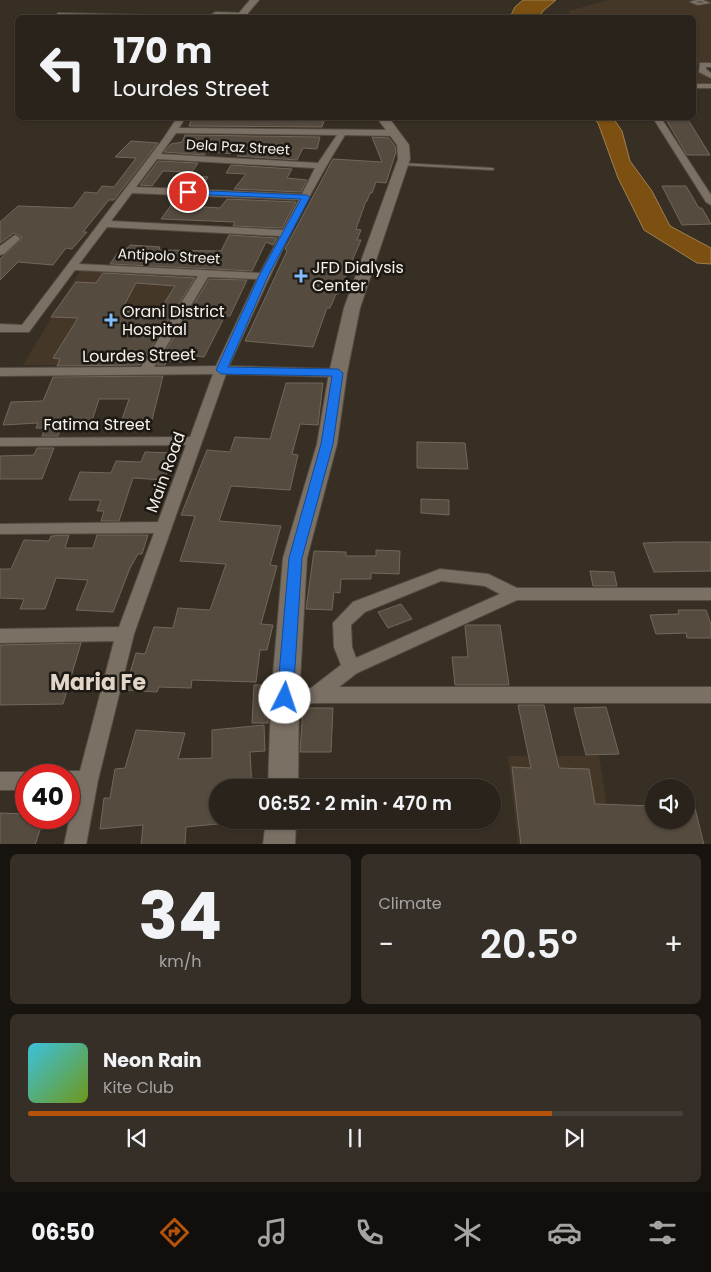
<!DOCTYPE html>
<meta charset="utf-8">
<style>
:root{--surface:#2a231b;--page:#362f28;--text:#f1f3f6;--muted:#a5a4a3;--line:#46403a;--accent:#b45309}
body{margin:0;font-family:Poppins,sans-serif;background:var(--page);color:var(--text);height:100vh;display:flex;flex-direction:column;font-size:19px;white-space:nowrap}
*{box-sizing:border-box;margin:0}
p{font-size:16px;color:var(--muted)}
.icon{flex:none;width:28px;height:28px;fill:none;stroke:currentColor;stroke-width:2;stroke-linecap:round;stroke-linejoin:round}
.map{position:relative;height:844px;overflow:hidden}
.drawer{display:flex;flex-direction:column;gap:10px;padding:10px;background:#17130f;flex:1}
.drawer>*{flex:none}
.guide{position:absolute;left:15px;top:15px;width:681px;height:105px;border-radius:8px;box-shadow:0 1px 4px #0004,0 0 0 1px var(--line);background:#2a231b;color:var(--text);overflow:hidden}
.tools{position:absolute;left:645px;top:779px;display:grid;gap:10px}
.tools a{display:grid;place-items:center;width:50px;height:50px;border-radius:50%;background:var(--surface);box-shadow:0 1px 4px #0004,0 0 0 1px var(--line);font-size:25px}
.speed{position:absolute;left:15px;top:764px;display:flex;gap:10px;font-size:25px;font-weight:700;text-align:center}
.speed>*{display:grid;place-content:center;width:65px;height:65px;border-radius:50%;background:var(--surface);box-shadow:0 1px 4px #0004,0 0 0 1px var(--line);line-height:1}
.speed .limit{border:8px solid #d22;background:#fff;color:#111}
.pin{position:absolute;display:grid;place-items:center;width:42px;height:42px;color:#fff;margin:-21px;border:2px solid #fff;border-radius:50%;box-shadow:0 1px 5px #0007}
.me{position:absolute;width:55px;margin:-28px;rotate:4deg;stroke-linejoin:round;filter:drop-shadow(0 0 4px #0008)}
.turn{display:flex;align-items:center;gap:18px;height:105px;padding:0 15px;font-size:22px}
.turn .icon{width:65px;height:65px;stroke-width:2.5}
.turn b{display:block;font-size:35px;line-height:42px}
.big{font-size:38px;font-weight:600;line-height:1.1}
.drawer .widget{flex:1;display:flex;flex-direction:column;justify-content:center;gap:8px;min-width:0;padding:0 18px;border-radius:8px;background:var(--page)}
.drawer .dial{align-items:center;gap:0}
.dial b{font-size:65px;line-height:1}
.song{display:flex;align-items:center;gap:15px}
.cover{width:60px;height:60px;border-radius:8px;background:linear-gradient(135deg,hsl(190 70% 55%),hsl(80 70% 35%))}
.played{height:5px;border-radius:2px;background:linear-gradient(90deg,var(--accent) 80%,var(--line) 80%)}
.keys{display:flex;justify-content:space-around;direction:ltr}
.heat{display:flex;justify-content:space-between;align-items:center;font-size:28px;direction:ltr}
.drawer .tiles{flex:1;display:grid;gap:10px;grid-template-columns:1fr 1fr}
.widget:last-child{grid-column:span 2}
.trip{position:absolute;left:209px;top:779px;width:292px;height:50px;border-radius:25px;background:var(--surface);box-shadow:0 1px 4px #0004,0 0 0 1px var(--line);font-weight:600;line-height:50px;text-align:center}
.tab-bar{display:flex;height:80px;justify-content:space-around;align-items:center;background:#110e0b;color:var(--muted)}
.tab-bar .icon{width:35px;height:35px}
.tab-bar .on{color:var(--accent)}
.tab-bar b{font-size:22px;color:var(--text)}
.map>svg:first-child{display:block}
</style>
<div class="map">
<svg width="711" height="845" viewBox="0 0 711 845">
<rect width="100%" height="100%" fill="#382f24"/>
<path fill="#453727" d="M609 0H711V64L694 66 711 80V84H694V18L572 17 568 11Z
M81 269 200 275 143 365H23Z
M508 756H599L613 844H518Z"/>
<path fill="#7b5011" stroke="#a08052" d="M523 0H556L543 11 539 17H510L515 7Z
M593 118H613L622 131 630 161 652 191 670 226 711 248V264L697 263 644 230 618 178 598 123Z"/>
<path fill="#554b3f" stroke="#72675b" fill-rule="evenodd" d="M192 118H322L321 121H324L322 127 189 126Z
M665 118H687L710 155H687Z
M185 135 320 137 317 149 303 148 297 160 237 156 239 154 206 152 204 155 164 152 171 144 182 142Z
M372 137 389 138 395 146 396 152 386 183 376 182 372 193H370L367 201H366L356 229 361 230 357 240H361L338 294H336L330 308H327L313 347 245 341 287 251 285 249 333 159 382 162Z
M131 141 158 143 114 200H109L83 232H87L72 249 66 248 53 265 18 262 0 280V259L20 241 22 237 14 233 0 243V222L18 206 73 208 85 192 97 193 102 186 114 187 136 158 115 157Z
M158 161 198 163 192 172 163 171 152 186 140 185Z
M231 165 292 169 287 178 307 180 301 192 234 189 246 174 226 173Z
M192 176 208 177 201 188 184 187Z
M662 186H686L699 208H702L711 224 682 225Z
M177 197 194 198 189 206 220 208 227 199 296 202 282 228 233 226 235 222 161 219Z
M229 235 277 238 273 245 266 242 252 271 110 264 121 248H128L130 245 160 247 159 250 221 251Z
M103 273 195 278 140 365 57 366 60 359 53 358 78 318 51 317 76 282 96 283ZM136 283 175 286 158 313 121 311Z
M209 279 247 280 230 316H225L204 357 185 355 183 362 166 361 165 365H157Z
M163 376 152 420H142L140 425H120L129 399H99L90 427H62L58 436H42L45 428H36L38 423 3 425 11 402 43 401 53 377Z
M286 383H323L318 425 300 424 292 454 298 455 290 490 231 486 219 521 281 526 270 565 277 566 261 624 273 625 267 650H260L256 682 192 680 191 688 159 687 157 692 125 690 136 653 145 654 154 627 173 628 178 608 210 610 226 564 180 561 195 516 181 515 207 450 230 452 235 437 270 439Z
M417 442 465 443 468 469 417 468Z
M37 448H54L42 479H0V456L34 455Z
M145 452 174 453 164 480 133 478 119 521H101L104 511H97L101 500H69L80 472 111 473 116 461 141 462Z
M421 499 449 500V515L421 513Z
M69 535 65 548H93L97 535H148L142 554H138L130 568 113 612 76 610 88 580 56 578 45 609H20L24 599 0 598V569H11L24 540 49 541 51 536Z
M675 542H711V571L654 572 643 543Z
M376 550 400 551 399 574 371 573V579H341L340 593 334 592 332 610 306 609 314 551 346 552V556H376Z
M590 571 614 572 617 586H593Z
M401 604 412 619 388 628 378 612Z
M678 610H706L711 624V638H687L686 633 656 634 650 615 679 614Z
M467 625H500L509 685H455L452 657H468L465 626Z
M81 643 63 704 0 705V645Z
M254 685H270L268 723H252Z
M518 705H544L559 768 589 769 595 804 654 806V820H686V793L691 792 704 845H521L512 767 531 768Z
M606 707 619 754 586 755 574 708Z
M303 708H333L331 752H300Z
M264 725 265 751 250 752 252 788H218V824L186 827 185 845H141L143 825 100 829 104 798H110L115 769 125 768 136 730 185 733 178 759 212 758V730Z
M0 813 26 814V818H44L35 845H0Z"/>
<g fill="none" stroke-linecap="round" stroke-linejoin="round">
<g stroke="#534b42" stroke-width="2">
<path id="lane" d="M696 0H703L710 3 698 5 690 2ZM700 1 705 3 695 2Z
M400 163 492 168 494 169 492 170 402 165 400 164Z"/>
</g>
<g stroke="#534b42" stroke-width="2">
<path id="street" d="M216 12 243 13 246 15 243 17 205 18Z
M58 13 190 16 193 18 56 16Z
M700 63H711V67H706V69L711 73V78L699 72Z
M694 84H711V88H694Z
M177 118H185L179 128 394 130 398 133 394 136 345 135C299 208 265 287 229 366L338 369 344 373 338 377 226 374 134 634 98 780 86 845H64L76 789H69V775H61L69 771H80L114 641 0 643V629L119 627 154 533 0 534V524L158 522 186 445 0 446V438L190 437 213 374 0 376V368L141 367 198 276 75 270 29 332H0V324L22 325 163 139ZM176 133 337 135 318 163 161 154ZM157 159 315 168 302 194 136 187ZM132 193 299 200 283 230 111 221ZM107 227 280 236 260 273 79 264ZM208 277 257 279 216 366 154 367Z
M653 118H661L711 195V205L706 202Z
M15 235 20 238 19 240 4 254 0 255V246Z
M440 569 488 574 517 588H711V600H517L357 673 339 687H711V703H315L285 706 278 704 276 698 278 692 311 688 341 665 334 647 333 623 353 602ZM441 581 485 586 500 594 356 658 352 647 351 625 365 612Z
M0 772H26L33 775H26V790H0Z"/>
</g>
<g stroke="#534b42" stroke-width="2">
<path id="secondary" d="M250 0H259L248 13 249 18H240L239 13Z
M377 118H389L409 145 410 159 360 308 347 373 337 444 307 558 299 698 298 788H268L271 698 283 558 317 444 329 373 344 308 398 159 397 145Z
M266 820H296L295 845H263Z"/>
</g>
<use href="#lane" fill="#7b7064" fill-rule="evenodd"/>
<use href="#street" fill="#7b7064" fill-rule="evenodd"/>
<use href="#secondary" fill="#7b7064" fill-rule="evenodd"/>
</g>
<path fill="#1a73e8" stroke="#114b97" d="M186 190 306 195 310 197 268 276 228 367 338 369 343 373 333 444 302 558 293 698 291 703 285 705 280 703 277 698 289 558 321 444 332 376 221 374 216 370 259 276 301 199 188 194H186Z"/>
<g fill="#82bcfa" stroke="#1c1813" stroke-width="2">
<path d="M298.5 268.5h5v5h5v5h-5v5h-5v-5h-5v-5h5z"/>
<path d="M108.5 312.5h5v5h5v5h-5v5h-5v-5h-5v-5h5z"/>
</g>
<g text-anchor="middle" stroke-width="5" stroke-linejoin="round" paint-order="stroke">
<g font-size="14" fill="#f7f1ea" stroke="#1c1813">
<text transform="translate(238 147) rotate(3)" y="5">Dela Paz Street</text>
<text transform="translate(169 256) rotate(3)" y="5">Antipolo Street</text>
</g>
<g font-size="16" fill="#f7f1ea" stroke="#1c1813" text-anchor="start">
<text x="312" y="273">JFD Dialysis<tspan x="312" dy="18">Center</tspan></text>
<text x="122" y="317">Orani District<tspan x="122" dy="18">Hospital</tspan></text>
</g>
<g font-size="16" fill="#f7f1ea" stroke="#1c1813">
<text transform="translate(139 355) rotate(-1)" y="6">Lourdes Street</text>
<text x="97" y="430">Fatima Street</text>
<text transform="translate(165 472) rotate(-70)" y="6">Main Road</text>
</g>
<g font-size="22" font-weight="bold" fill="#e2d6c8" stroke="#1c1813">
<text x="98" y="690">Maria Fe</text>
</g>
</g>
</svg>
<div class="tools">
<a><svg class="icon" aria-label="sound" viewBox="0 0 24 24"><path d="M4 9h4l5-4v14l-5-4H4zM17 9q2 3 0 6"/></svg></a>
</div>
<div class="speed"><div class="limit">40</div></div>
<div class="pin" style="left:188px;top:192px;background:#d93025"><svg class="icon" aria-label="arrive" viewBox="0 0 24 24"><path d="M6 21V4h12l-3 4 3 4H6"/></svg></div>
<svg class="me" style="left:285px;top:698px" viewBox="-20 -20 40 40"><circle r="19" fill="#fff"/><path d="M0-13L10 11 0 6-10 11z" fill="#1a73e8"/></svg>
<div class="trip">06:52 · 2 min · 470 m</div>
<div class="guide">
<div class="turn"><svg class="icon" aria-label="left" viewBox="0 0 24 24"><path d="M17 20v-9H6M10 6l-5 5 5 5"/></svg><div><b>170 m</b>Lourdes Street</div></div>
</div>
</div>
<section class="drawer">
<div class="tiles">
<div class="widget dial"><b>34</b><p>km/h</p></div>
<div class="widget"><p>Climate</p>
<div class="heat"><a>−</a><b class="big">20.5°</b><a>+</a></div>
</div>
<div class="widget">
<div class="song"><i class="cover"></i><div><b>Neon Rain</b><p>Kite Club</p></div></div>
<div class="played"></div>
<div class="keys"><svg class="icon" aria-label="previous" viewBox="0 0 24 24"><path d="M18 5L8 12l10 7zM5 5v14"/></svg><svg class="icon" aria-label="pause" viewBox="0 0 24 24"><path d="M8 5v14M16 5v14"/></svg><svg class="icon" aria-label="next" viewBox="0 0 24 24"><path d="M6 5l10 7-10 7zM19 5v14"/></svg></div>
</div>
</div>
</section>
<nav class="tab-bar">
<b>06:50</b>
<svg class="icon on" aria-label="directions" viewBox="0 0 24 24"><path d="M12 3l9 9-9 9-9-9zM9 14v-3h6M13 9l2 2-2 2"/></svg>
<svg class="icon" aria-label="music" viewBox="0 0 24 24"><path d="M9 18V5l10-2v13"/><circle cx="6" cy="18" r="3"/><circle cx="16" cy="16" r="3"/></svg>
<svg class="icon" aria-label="phone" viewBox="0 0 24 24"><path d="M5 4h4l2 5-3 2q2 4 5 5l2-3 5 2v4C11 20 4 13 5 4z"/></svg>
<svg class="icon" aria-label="climate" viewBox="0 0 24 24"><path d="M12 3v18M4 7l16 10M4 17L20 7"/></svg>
<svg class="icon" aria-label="car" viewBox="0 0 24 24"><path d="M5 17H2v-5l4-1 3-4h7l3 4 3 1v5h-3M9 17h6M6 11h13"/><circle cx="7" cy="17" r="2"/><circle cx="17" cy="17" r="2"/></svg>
<svg class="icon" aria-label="filters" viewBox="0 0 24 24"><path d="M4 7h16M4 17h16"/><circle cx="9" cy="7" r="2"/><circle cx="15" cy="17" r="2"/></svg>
</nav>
